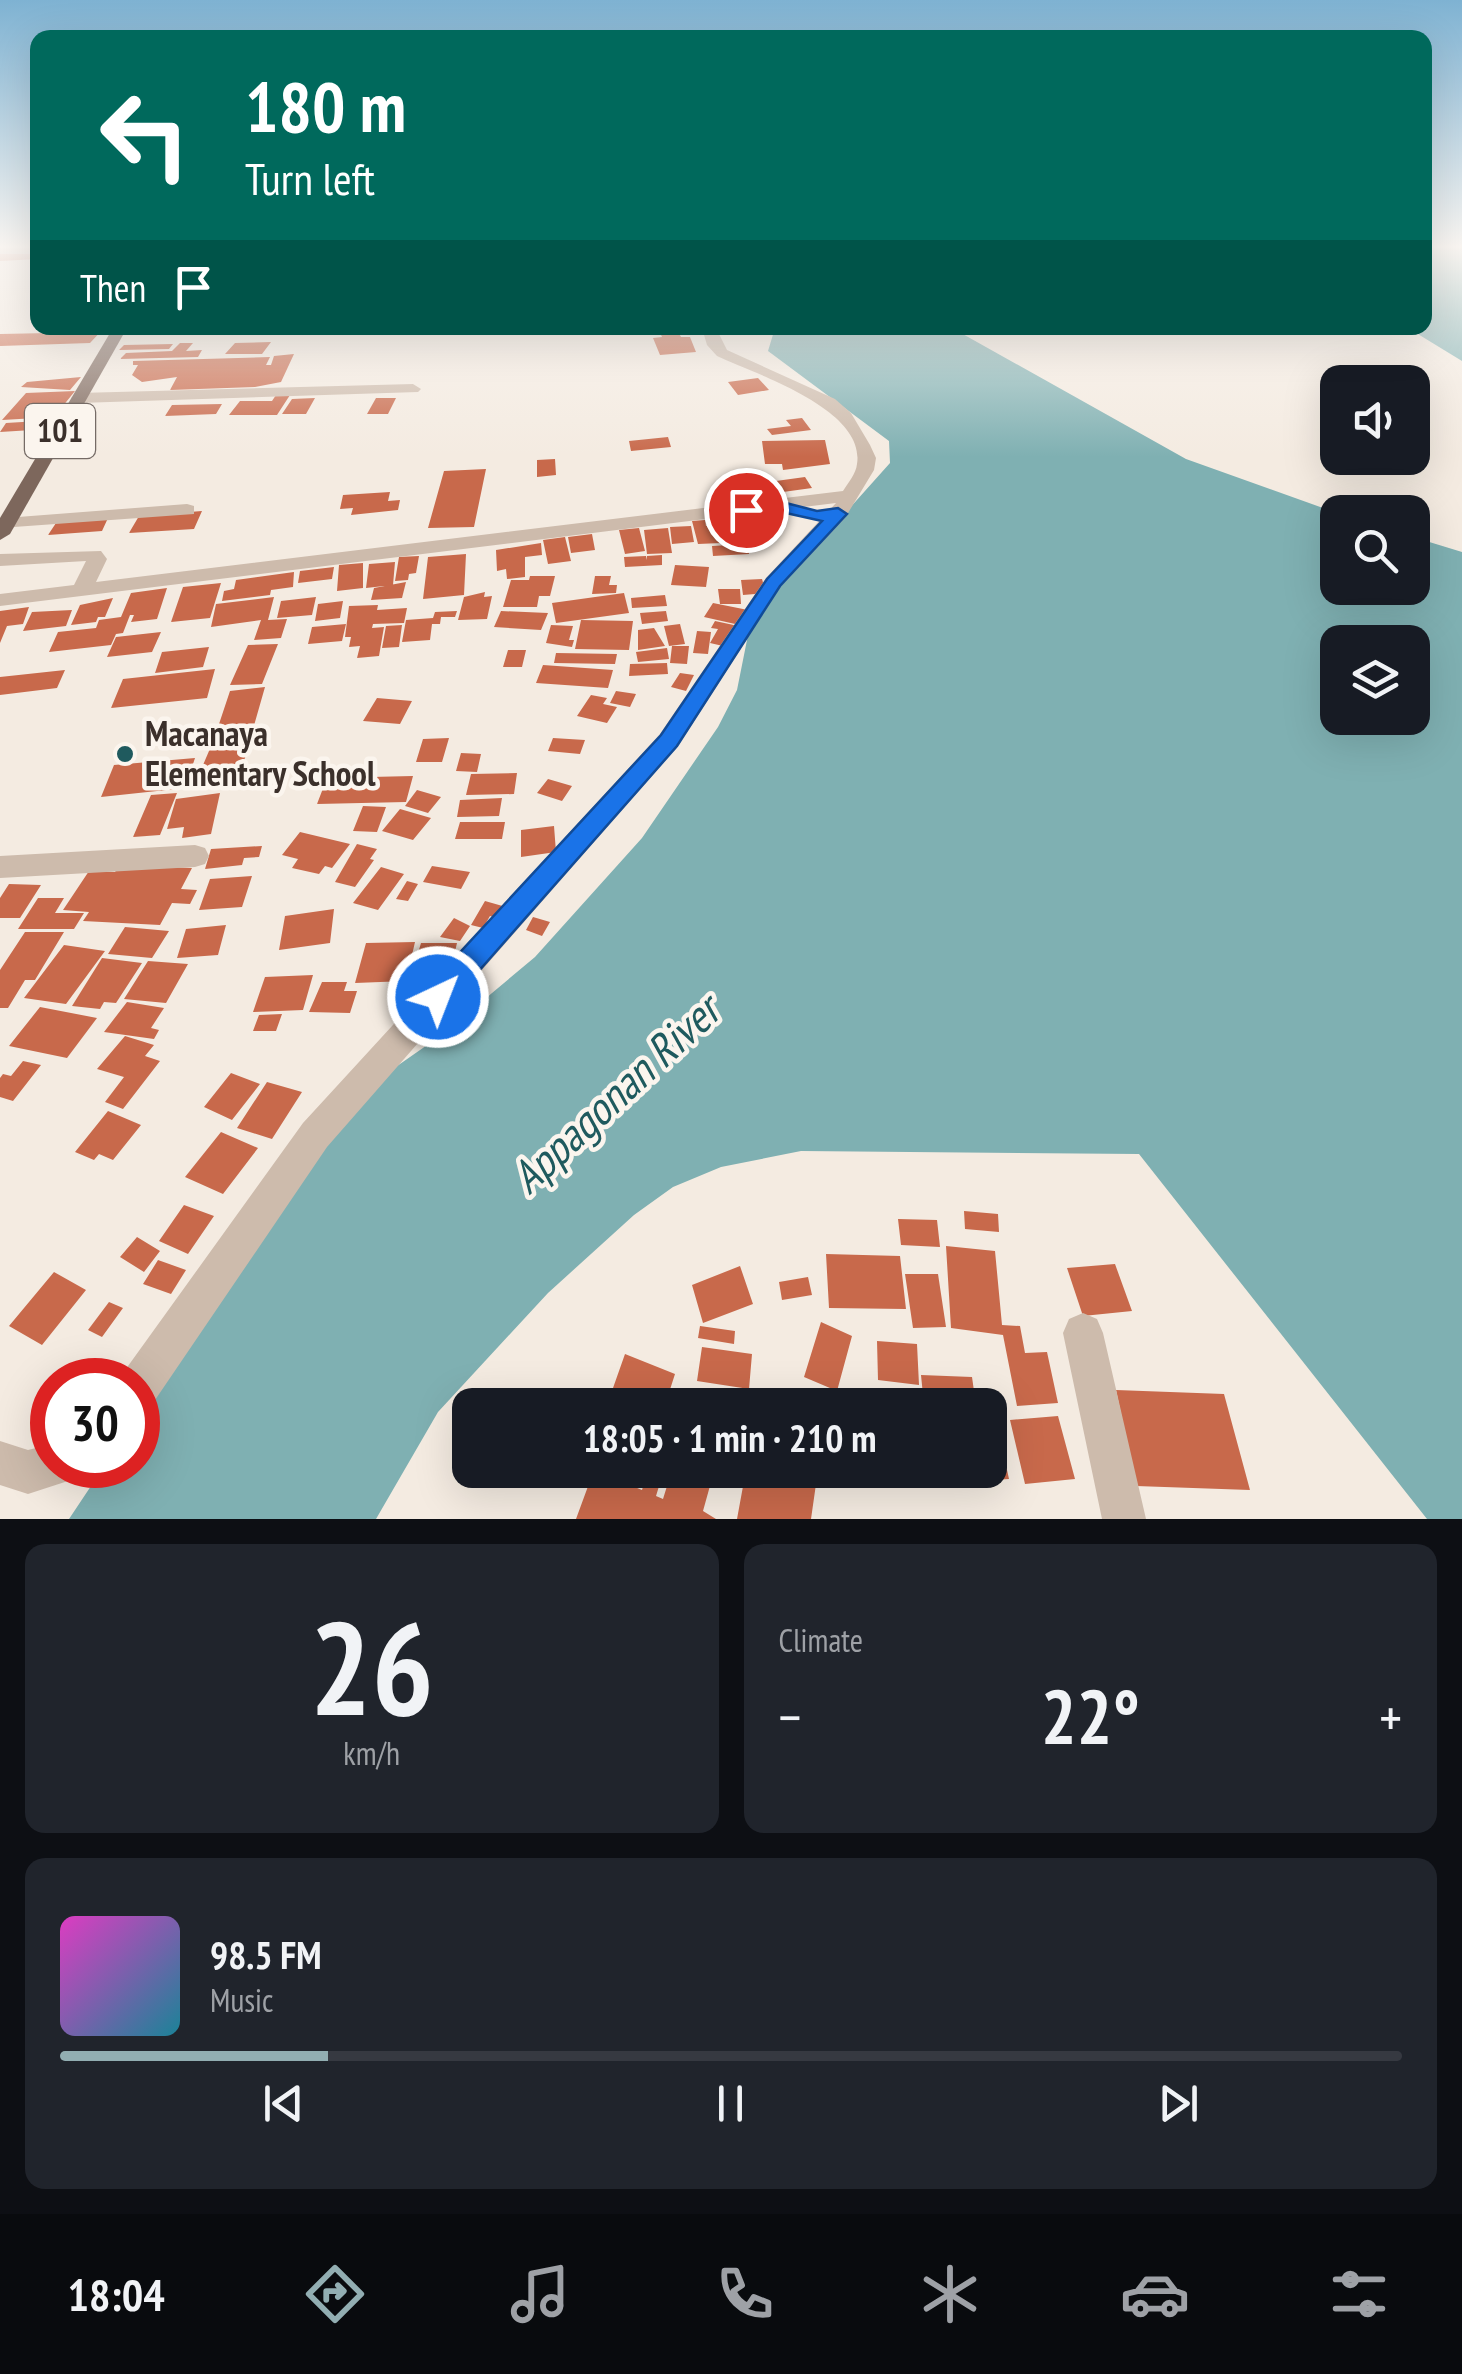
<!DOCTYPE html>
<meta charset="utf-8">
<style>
:root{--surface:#171b24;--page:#20242c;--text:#f1f3f6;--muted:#9ea1a6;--line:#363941;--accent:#92aeb2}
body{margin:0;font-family:"PT Sans Narrow",sans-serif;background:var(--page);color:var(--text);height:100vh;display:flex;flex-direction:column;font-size:38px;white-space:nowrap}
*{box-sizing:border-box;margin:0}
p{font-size:32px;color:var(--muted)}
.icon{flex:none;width:55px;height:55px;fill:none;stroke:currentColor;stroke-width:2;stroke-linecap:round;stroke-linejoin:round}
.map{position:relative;height:1519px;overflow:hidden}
.panel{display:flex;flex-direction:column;gap:25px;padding:25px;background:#0d0f14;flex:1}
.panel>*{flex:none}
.top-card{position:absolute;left:30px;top:30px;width:1402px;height:305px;border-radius:20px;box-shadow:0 10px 40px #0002;background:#00695c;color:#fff;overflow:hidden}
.fabs{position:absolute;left:1320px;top:365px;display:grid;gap:20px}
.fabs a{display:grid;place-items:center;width:110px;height:110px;border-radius:20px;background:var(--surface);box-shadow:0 10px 40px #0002;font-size:50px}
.speed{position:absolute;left:30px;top:1358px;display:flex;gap:20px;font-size:50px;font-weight:700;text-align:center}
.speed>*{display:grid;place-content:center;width:130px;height:130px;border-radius:50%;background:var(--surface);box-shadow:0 10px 40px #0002;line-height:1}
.speed .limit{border:15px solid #d22;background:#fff;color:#111}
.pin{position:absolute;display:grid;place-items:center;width:85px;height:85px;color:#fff;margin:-42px;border:5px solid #fff;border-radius:50%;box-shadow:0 2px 10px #0007}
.me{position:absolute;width:110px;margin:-55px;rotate:43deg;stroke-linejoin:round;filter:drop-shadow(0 0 8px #0008)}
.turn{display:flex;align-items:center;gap:35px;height:210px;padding:0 50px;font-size:45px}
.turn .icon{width:130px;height:130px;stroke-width:2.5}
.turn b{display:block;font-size:70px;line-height:85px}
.then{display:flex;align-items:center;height:95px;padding:0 50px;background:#0003;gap:20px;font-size:38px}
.big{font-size:75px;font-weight:800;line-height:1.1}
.panel .tile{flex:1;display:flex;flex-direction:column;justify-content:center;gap:15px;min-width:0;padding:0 35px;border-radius:20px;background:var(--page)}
.panel .dial{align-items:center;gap:0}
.dial b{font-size:130px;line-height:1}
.song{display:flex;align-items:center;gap:30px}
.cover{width:120px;height:120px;border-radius:15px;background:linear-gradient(135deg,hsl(310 70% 55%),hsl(190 70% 35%))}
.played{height:10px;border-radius:5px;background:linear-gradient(90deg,var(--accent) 20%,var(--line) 20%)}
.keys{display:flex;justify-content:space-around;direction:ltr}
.heat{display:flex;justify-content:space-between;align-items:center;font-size:55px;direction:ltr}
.panel .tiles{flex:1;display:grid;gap:25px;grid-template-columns:1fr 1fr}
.tile:last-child{grid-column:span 2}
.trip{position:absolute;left:452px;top:1388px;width:555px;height:100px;border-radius:20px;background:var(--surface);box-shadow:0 10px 40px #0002;font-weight:800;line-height:100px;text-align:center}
.tabs{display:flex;height:160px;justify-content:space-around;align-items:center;background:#090b0e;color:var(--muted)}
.tabs .icon{width:70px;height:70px}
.tabs .active{color:var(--accent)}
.tabs b{font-size:45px;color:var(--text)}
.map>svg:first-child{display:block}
</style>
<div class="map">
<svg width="1462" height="1519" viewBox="0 0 1462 1519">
<rect width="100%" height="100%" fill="#f4ebe1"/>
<path fill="#7fb0b2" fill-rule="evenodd" d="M1425 245H1462V361L1408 328H1425Z
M775 328H952L1186 459 1337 513 1338 588H1412L1413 537 1462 552V1519H1427L1139 1154 801 1151 721 1167 673 1187 634 1215 548 1293 438 1412 376 1519H69L105 1465H138V1418L309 1166 377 1080 443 1034 535 957 642 838 718 727 737 690 748 635 780 586 890 463 889 441 768 351ZM1338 642H1412V718H1338Z"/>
<path fill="#c8694b" d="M38 252V259L0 261V253Z
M54 328H104L90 343 0 346V334L49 333Z
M658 328H676L681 337H690L696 352 660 355 653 338 662 337Z
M271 342 262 354H225L235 343Z
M180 343H193L186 351 202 350 198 357 120 359 126 353 172 351Z
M173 344 169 349 119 350 124 345Z
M294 354 281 382 255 387 170 390 177 377 142 382 132 375 138 365H133V361L270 357 266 365H271L274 356Z
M81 377 70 390 21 387 27 382Z
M758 378 769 390 738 395 728 382Z
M75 391 54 417 2 420 26 393Z
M276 395H290L277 415H229L240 401H272Z
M315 398 306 414H282L292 399Z
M376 398H396L388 414H367Z
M222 404 216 414 165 416 172 405Z
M802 418 811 430 772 435 767 429 791 426 786 420Z
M55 420 48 429 0 432 6 423Z
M668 437 671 447 631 451 629 441Z
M825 440 830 464 783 470 782 464H765L762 441Z
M555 459 556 475 537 477V460Z
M486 469 474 527 428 528 444 471Z
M805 477 812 488 783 492 776 481Z
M390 492 388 501 400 500 398 510 351 515 353 508 340 509 343 495Z
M202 511 194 529 129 533 139 516Z
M108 518 102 531 48 535 56 523Z
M705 520 706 526 740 525 744 542 698 544 692 521Z
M691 526 694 542 672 544 670 527Z
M639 528 645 551 625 554 619 530Z
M668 528 672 553 647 554 644 530Z
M592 534 595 550 571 553 568 537Z
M565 537 571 561 548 564 543 540Z
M541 543 542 555 525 557V577L507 579 506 569 497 571 496 550Z
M748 544 749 554 713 556 712 546Z
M466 554 464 595 423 599 428 557Z
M662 555V565L625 567 624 557 646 556 647 560V556Z
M419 556 416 573 409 574 408 580 395 581 399 557Z
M395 562 393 585 366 588 369 564Z
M363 563V588L337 591 339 565Z
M675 565 709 567 706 587 671 585Z
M334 567 332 579 298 583 300 571Z
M294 572 293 587 271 590 270 595 222 601 224 591 234 589 236 580Z
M530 576H555L550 596H539L537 607H503L511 580H529Z
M595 576H611L609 585H617L616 593 592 594Z
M762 579 766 593 743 595 741 580Z
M406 582 402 598 371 600 374 588Z
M221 583 210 618 171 622 183 587Z
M167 588 157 619 131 622 134 615H130L123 633 116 634 111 645 49 652 58 632 96 628 99 620 121 617 131 593Z
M718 589H740L741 604H720Z
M485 592 484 597 492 596 487 619 458 620 464 597Z
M624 593 629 613 556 623 552 603Z
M665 595 667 606 632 608 631 598Z
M274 597 268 620 287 619 281 638 254 640 261 620 211 627 216 604Z
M316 597 312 615 277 618 281 601Z
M113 598 105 617H98L96 622 71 625 80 605Z
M343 601 340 618 315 621 318 604Z
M713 603 753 611 744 626 704 617Z
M378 605 377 610 407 608 404 623 373 624 372 628 384 627 379 656 357 658 360 646 349 647 351 637H345L349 606Z
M29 607 23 624 7 626 0 643V611Z
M72 610 66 626 23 631 32 612Z
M457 611 455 617H441L440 624H432L430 640 402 642 406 620 433 618 435 612Z
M501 611 548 613 541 630 494 627Z
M666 611 668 621 642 624 640 613Z
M581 620 633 621 629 650 575 649Z
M715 621 743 627 723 646 710 643 718 629 711 628Z
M346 624 342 641 308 644 312 627Z
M680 624 685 644 669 646 664 626Z
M402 625 399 647 382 648 386 626Z
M551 625 573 626 569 640H574L572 647 546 643Z
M654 628 665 646 638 650V630Z
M697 631 711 632 708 654 693 653Z
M161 632 152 652 107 657 116 637Z
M278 644 262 684 230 685 248 645Z
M672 646H689L687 664 670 663Z
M209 647 203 667 155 673 162 652Z
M667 648 669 659 638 662 636 652Z
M508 650H526L522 667H503Z
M556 653 617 654 615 664 554 663Z
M667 663 668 674 629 676 630 664Z
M543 665 613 670 608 688 536 683Z
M215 669 207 698 111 708 123 679Z
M65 670 57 688 0 695V677Z
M680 673 694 675 686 691 671 687Z
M265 687 251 736 214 739 230 691Z
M616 691 636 694 630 707 610 703Z
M591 695 607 698 603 704 617 707 607 723 577 716Z
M377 698 412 701 400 724 363 721Z
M449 738 442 762H416L423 739Z
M553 738 585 740 580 754 548 751Z
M251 742 240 771 245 770 240 786 197 789 203 773 218 772H200L212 744Z
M461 753 481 754 477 772 456 771Z
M195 758 185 788 101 797 114 765Z
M517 773 514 794 466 795 471 774Z
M413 776 406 802 317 804 327 778Z
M548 779 572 786 562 801 537 793Z
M417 790 441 797 428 813 405 806Z
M177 793 160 835 133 837 151 795Z
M220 793 211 834 182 838 184 827 167 829 176 799Z
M502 798 499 816 457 817 460 800Z
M363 806 386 807 377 832 353 831Z
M400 809 431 818 413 840 382 831Z
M460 822H505L502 839H455Z
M554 826 556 852 521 857V830Z
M300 832 350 844 332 868 325 866 319 874 292 868 298 859 282 855Z
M357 844 377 849 370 859 374 860 355 887 335 882Z
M262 846 259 857 244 858 242 865 205 869 211 849Z
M120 865 192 868 181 889 197 890 190 904 172 903 160 925 83 921 89 912 63 910 89 871 115 872Z
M432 866 470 872 461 889 423 882Z
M381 867 404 874 378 910 353 903Z
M252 876 242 907 199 910 210 879Z
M407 881 418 884 408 901 396 899Z
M9 884 41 885 20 918H0V898Z
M38 898H64L55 913H84L74 929H18Z
M485 901 506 907 499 919 490 916 483 928 471 925Z
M334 909 330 943 279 950 285 916Z
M533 917 550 922 542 936 526 930Z
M454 918 470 926 460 941 440 937Z
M226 925 218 955 177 958 186 929Z
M125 927 169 931 152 958 108 954Z
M25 932H64L35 980H25L8 1008H0V970Z
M415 942 406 981 355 983 366 943Z
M421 943H457L453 960H416Z
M64 945 105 951 66 1004 24 998Z
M102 958 142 963 116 1003 104 1002 100 1009 72 1006Z
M148 961 188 964 166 1003 124 999Z
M313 975 303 1010 253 1012 265 977Z
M322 982H347L344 991H357L350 1013 309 1012Z
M127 1002 164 1008 151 1028 159 1030 154 1039 104 1032Z
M40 1007 97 1018 67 1058 9 1046Z
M282 1014 276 1031H253L259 1015Z
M125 1036 154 1045 145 1056 160 1061 123 1109 105 1102 124 1077 97 1069Z
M23 1061 41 1065 13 1101 0 1097V1078L3 1074 11 1076Z
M231 1073 260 1084 232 1120 204 1107Z
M267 1082 302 1092 272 1139 237 1128Z
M108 1111 141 1125 113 1160 99 1154 94 1160 75 1152Z
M221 1132 258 1148 223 1194 185 1177Z
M184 1205 214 1216 188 1254 159 1241Z
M964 1211 998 1214 999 1232 965 1229Z
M898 1219 937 1220 940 1247 901 1245Z
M137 1237 160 1251 144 1272 120 1257Z
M946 1246 995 1251 1002 1325 1020 1326 1025 1353 1047 1352 1058 1403 1017 1406 1003 1335 951 1328Z
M826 1254 900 1256 906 1309 829 1308Z
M158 1260 186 1270 171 1294 143 1284Z
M1115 1264 1132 1311 1083 1316 1067 1268Z
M740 1266 753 1304 703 1323 692 1285Z
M54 1272 86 1290 42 1345 9 1326Z
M905 1274H938L946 1327 913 1328Z
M808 1277 812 1295 782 1300 779 1282Z
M109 1302 123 1308 102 1337 88 1330Z
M821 1322 852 1336 837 1391 804 1377Z
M700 1326 735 1331 734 1344 698 1338Z
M877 1341 917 1344 919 1385 878 1380Z
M702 1347 752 1354 749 1389 697 1381Z
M625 1354 675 1374 665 1405H607Z
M921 1375 972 1377 976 1405H924Z
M1116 1390 1224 1394 1250 1490 1136 1486Z
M1058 1416 1075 1479 1025 1484 1010 1420Z
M1002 1447 1009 1479 976 1481 974 1470H990V1448Z
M594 1470 642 1490 648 1470H664L656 1496 663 1499 672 1470H702L713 1475 703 1511 716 1519H576Z
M746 1470H793L817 1477 811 1519H737Z
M851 1470H883L882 1483 850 1477Z"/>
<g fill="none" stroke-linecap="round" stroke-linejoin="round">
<path fill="#cdbbac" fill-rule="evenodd" d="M0 246H38V254H0Z
M702 328H716L727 350 835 399 851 413 870 445 876 458 874 470 845 518 781 586 678 746 327 1147 153 1403 138 1408V1380H121L123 1373 303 1123 660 734 766 578 836 503 0 606V594L74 585 86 561 0 566V554L101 551 107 559 96 582 843 491C848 483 856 474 857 464 866 409 755 374 717 356L707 345Z
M413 384 421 389 418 392 79 403 71 398 79 393Z
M187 504 194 506V514L0 528V520L5 518Z
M195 845 205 848 209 856 205 864 195 867 0 878V856Z
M1083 1313 1097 1319 1103 1333 1146 1519H1102L1063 1333 1069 1319Z
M0 1441 28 1450 52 1444V1465H78L71 1480 28 1494 0 1485Z"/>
<path fill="#7d675c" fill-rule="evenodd" d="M113 328H127L10 534 0 540V518Z"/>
</g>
<linearGradient id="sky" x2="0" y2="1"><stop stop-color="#7eb2d2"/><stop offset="0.54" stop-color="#faf6f2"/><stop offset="1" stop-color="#faf6f2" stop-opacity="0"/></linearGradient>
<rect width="1462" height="457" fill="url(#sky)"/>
<path fill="#1a73e8" stroke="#114b97" stroke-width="2.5" d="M778 501 817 511 838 508 847 514 780 586 677 746 448 1006 438 1009 427 1006 423 997 427 988 661 735 767 579 822 521 777 511 746 516 737 510Z"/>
<circle fill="#1f5a5e" stroke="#fbf5ee" stroke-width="4" cx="125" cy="754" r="10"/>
<g text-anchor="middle" stroke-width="9" stroke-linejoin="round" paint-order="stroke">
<rect fill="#fbf5ee" stroke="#756b66" stroke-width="2.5" x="25" y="404" width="70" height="54" rx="8"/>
<g font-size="32" font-weight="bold" fill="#3b302b">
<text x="60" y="442">101</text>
</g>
<g font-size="35" font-weight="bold" fill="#3b302b" stroke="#fbf5ee" text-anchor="start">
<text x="145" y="746">Macanaya<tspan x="145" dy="40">Elementary School</tspan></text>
</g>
<g font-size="45" font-style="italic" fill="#1f5a5e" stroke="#fbf5ee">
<text transform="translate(615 1094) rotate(-43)" y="16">Appagonan River</text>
</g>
</g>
</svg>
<div class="fabs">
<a><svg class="icon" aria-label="sound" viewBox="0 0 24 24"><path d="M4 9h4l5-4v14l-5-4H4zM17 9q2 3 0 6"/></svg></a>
<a><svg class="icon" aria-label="search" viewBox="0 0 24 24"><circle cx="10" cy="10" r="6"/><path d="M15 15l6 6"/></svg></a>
<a><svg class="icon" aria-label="layers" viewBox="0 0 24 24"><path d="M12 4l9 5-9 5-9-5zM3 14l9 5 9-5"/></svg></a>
</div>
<div class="speed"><div class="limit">30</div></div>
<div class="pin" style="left:746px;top:510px;background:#d93025"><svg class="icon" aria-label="arrive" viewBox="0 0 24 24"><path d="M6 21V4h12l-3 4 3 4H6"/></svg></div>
<svg class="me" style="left:438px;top:997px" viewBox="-20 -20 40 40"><circle r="17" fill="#1a73e8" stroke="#fff" stroke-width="3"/><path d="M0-11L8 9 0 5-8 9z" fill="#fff"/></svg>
<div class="trip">18:05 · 1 min · 210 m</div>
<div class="top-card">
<div class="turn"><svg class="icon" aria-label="left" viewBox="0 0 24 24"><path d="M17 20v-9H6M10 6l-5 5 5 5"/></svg><div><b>180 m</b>Turn left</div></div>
<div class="then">Then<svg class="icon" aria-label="arrive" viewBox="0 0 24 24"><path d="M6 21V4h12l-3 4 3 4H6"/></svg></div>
</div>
</div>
<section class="panel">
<div class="tiles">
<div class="tile dial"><b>26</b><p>km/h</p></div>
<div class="tile"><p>Climate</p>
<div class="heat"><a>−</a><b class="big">22°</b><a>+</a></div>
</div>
<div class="tile">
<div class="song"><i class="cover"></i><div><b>98.5 FM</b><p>Music</p></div></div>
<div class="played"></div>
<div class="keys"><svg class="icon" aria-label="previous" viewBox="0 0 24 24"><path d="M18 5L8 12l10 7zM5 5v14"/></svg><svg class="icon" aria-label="pause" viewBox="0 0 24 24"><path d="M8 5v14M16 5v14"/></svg><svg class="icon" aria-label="next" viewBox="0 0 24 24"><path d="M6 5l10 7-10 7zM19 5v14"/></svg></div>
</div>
</div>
</section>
<nav class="tabs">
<b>18:04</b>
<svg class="icon active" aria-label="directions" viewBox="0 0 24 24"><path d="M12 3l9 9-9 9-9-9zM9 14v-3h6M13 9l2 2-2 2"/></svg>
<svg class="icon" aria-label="music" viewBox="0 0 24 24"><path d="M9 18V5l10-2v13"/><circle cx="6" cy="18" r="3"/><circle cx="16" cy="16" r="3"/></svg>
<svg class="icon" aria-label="phone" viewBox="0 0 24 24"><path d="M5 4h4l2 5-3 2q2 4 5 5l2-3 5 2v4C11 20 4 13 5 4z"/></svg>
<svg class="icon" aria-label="climate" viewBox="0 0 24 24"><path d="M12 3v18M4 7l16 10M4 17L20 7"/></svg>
<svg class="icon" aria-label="car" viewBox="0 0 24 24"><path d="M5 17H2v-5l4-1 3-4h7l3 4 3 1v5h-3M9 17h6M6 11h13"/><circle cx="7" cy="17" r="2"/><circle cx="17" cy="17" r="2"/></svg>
<svg class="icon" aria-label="filters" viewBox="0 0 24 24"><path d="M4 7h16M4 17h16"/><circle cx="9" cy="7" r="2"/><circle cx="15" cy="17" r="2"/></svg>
</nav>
